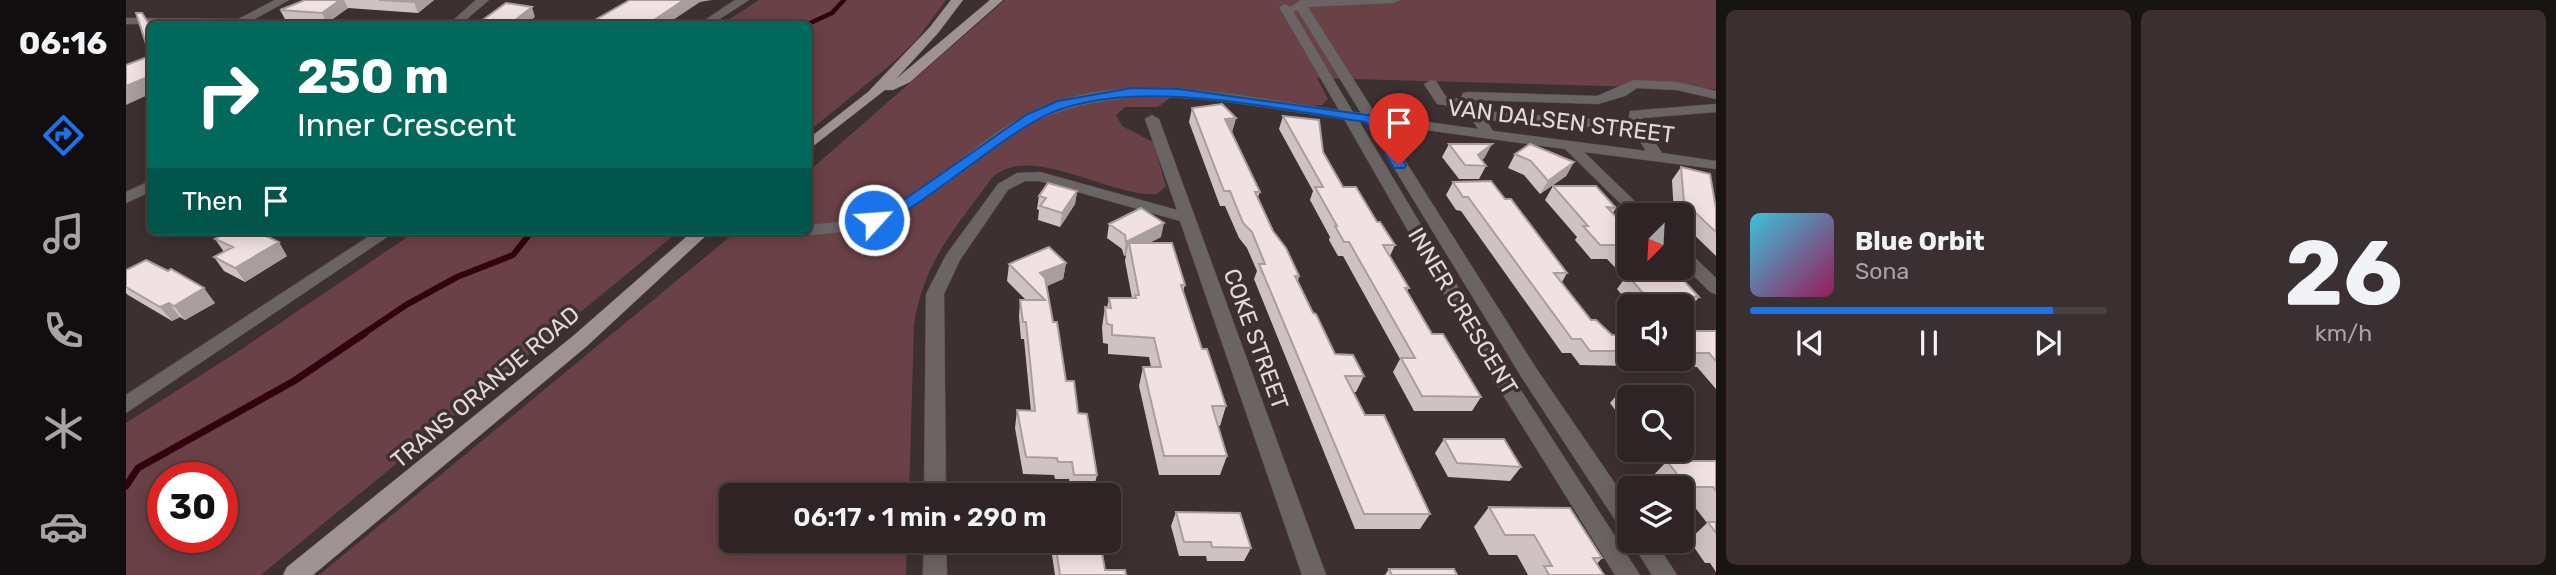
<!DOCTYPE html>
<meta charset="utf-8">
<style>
:root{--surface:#2e2425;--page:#3a3032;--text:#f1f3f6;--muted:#a7a4a7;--line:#494142;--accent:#1a73e8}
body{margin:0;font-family:Rubik,sans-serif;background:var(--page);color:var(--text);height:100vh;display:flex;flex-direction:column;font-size:26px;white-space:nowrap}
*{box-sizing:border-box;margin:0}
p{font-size:23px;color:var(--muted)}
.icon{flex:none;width:38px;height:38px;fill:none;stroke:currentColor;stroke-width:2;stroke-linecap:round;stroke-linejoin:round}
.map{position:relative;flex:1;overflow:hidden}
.sheet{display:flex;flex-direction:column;gap:10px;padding:10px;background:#191414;width:840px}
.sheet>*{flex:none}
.top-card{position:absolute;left:21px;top:21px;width:665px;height:214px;border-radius:10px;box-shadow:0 4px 18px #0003,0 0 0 2px var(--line);background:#00695c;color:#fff;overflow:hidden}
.needle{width:46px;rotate:204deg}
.tools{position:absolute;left:1491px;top:203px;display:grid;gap:14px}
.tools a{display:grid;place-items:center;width:77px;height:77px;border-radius:10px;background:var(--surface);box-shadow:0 4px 18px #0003,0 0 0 2px var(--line);font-size:35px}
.speed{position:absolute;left:21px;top:462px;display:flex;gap:14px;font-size:35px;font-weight:700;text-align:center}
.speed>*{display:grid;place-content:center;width:91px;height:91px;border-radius:50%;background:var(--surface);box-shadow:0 4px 18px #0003,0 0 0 2px var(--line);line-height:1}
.speed .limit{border:10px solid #d22;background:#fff;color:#111}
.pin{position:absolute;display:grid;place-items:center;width:60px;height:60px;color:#fff;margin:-72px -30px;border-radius:50% 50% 50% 0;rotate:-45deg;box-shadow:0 0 7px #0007}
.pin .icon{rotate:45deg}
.me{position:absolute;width:77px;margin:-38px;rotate:64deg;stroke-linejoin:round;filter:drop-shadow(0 0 5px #0008)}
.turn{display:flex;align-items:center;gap:24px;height:147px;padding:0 35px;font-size:32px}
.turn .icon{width:91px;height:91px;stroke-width:2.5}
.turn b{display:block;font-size:49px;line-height:60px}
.then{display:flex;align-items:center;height:66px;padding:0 35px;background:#0003;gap:14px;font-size:26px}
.sheet .tile{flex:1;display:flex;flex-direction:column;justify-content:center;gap:10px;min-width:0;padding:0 24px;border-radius:10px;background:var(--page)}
.sheet .dial{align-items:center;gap:0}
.dial b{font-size:91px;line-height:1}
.song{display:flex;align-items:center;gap:21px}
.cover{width:84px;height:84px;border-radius:10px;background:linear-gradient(135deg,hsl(190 70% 55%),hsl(330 70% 35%))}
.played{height:7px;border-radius:4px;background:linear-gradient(90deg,var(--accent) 85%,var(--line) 85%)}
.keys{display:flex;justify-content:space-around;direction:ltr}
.sheet .tiles{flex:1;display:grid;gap:10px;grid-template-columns:repeat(2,1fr)}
.trip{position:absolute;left:593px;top:483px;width:402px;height:70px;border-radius:10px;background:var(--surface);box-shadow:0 4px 18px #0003,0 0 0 2px var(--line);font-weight:600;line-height:70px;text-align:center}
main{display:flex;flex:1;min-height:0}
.menu{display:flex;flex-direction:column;width:126px;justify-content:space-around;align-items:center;background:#120e0f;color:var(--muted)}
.menu .icon{width:49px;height:49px}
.menu .selected{color:var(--accent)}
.menu b{font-size:32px;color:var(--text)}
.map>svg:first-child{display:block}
</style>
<main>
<nav class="menu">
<b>06:16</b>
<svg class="icon selected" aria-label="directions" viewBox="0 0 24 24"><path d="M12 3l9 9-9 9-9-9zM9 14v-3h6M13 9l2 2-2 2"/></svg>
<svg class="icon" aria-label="music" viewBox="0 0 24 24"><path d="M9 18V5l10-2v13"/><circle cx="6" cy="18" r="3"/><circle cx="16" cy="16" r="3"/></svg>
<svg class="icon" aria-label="phone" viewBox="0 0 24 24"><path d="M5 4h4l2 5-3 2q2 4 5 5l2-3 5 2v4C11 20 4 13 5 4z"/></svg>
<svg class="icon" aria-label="climate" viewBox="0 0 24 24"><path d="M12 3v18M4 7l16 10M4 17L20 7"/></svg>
<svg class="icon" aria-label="car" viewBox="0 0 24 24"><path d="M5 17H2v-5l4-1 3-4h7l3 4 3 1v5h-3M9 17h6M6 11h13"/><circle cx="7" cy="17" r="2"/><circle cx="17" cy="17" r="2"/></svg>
</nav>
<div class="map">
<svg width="1590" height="575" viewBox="0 0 1590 575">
<rect width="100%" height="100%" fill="#3d3031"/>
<path fill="#6a4146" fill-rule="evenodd" d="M633 0H820L792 38 769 61 683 131 682 24H596Z
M879 0H1590V89L1191 78 1202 99 1196 105 1185 106 1056 89 1032 107H999L990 115 996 126 1027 142 1040 186 1031 194C986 198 902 141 866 178 829 229 799 259 788 324L783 495H606V541H781L780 575H193L611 231H682L683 171Z
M290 231H553L135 575H0V423L116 349ZM37 478H96V537H37Z"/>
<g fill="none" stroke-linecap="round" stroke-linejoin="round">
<path stroke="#32020e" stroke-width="4.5" d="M682 24 706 13 718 0"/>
<path stroke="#32020e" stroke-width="6" d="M237 334 280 305 331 277 387 255 406 231"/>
<path stroke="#32020e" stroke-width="7" d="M0 486 12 468 168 381 239 333"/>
<g stroke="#5b4e4f" stroke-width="1">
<path id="minor" d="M149 0H163L120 24H0V18L112 19Z
M350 0H363L335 24H323Z
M609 0H623L586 24H573Z
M1175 0H1274L1268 3 1182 7 1250 115 1352 129 1339 108 1311 104 1298 84 1305 80 1310 81 1320 97 1334 99 1337 93 1342 92 1471 96 1508 80 1551 82 1590 91V99L1551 90 1511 88 1499 96 1472 104 1348 100 1355 111 1493 121 1500 125 1493 129 1360 120 1367 131 1520 151 1502 122 1504 111 1590 104V112L1516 118V122L1536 153 1590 161V169L1458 152 1523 215H1506L1439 149 1256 124 1410 368 1503 504V532L1495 529 1396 378 1240 122 1233 121 1378 364 1514 575H1489L1364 374 1218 119C1111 105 998 74 898 127 837 168 783 226 706 233 695 234 683 237 675 231H682V225C702 223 722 222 740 216 804 196 848 139 907 111 1001 67 1115 97 1213 110L1153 7 1159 4 1164 7ZM1167 11H1172L1235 113 1227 112Z
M1026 115 1033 119 1200 575H1176L1054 221 913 181H899L882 190 834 260 818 294 820 495H798L800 294 820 255 872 184 891 173 914 172 1051 210 1019 119Z
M24 181V192L0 203V192Z
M251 231H270L0 413V395Z
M1556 250 1562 251 1590 278V294L1584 292 1556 264Z
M798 541H820L821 575H797Z
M1505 541H1529L1551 575H1526Z"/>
</g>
<g stroke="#5b4e4f" stroke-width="1">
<path id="major" d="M825 0H837L812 33 770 79 864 0H877L784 82 767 90H759L682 150V139L742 92 804 27Z
M567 231H585L461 346 187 575H157L161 567 447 336Z"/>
</g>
<use href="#minor" fill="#6b6464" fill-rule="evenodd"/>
<use href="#major" fill="#a09293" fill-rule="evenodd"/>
</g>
<path fill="#d0c2c2" d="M179 0H308L292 13 222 8 201 23 160 21 154 10Z
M1066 108 1110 118 1106 132 1134 192 1132 197 1147 231 1173 276 1172 281 1187 313 1209 354 1238 376 1230 392H1227L1239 415 1304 514 1294 529H1229L1128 279 1131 271 1121 248 1113 238 1099 206H1094L1063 122Z
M1157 116 1197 152 1217 187 1251 222 1269 245 1264 256 1283 288 1281 291 1306 334 1355 397 1346 411H1288L1267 372 1274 359 1217 256H1212L1203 240 1204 237 1184 200 1187 191 1153 129Z
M1323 144 1359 157 1356 160 1360 166 1353 179H1333L1316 157Z
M1389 154 1448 162 1440 176 1414 194 1398 175 1382 168Z
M1555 167 1590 209V256L1556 223V215H1548L1546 180Z
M1327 182 1379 199 1441 273 1436 282 1465 320 1486 335 1503 340V359H1507L1502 366 1454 365 1445 353H1436L1335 211 1330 210 1320 195Z
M1427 186 1490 208 1487 213 1503 231V268H1538L1573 297 1562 311H1556V306H1505L1491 289 1499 278 1481 259H1465L1449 240 1451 237 1419 200Z
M951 191 949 204 934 227 912 220 913 210 911 209 913 196Z
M983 224 1035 237 1023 243 1059 285 1057 291 1076 349 1100 406 1094 426H1091L1101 456 1094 475H1033L1013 386 1017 367H1025L1023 357 982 354V344L977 343 976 327 979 307 981 308 983 298H1006L999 261 1000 255 998 256 996 249 981 238Z
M89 239 161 256 119 282 98 271 88 257 98 252Z
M940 263 937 279 921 286 927 322 940 381 952 413 971 475 967 492H945L943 479H929L928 475 897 474 889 428 891 410 905 411 898 339H895L893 317 894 300H900L881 281 883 264Z
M0 270 89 303 59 320 54 317 46 321 2 295 0 293Z
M1556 331H1590V389L1571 367H1555L1548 359H1556Z
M1496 389 1503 397V429L1484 403Z
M1556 411 1565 423 1556 433Z
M1318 439 1395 467 1384 481 1322 477 1309 453Z
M1541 461H1590V572L1584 563H1579L1563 540 1581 523 1568 506 1556 505V488H1531L1524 479Z
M1363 507 1476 558 1471 564 1478 575H1402L1391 555H1363L1348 527Z
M1050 512 1125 548 1118 561H1081L1080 556H1053L1045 526Z
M904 541H974L979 570 1000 575H929L926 555H906Z
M1263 569 1331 575H1259Z"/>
<path fill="#a99e9e" d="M214 0H218L222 8 201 23 196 13Z
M291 0H308L292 13 288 2Z
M558 0H586L574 2 541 24H522Z
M406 7 409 17 400 24H384Z
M24 76V94L0 105V86Z
M1110 118 1106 132 1099 119Z
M1366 144 1359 157 1349 165 1352 155Z
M1448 162 1440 176 1414 194 1422 181Z
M951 191 949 204 934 227 936 213Z
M1038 223 1035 237 1005 252 1003 243 1000 255 998 256 1000 242Z
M153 242 161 256 119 282 109 268Z
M940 263 937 279 912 290 914 273Z
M78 288 89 303 59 320 48 306Z
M43 303 54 317 46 321 34 307Z"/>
<path fill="#f2e1e2" stroke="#a99e9e" stroke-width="2" d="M179 0H214L196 13 154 10Z
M253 0H291L288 2Z
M504 0H558L522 24H462Z
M380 3 406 7 384 24H351Z
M10 13H16L24 26V76L0 86V65L24 56Z
M1096 104 1110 118 1099 119 1134 192H1129L1147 231 1160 248 1173 276H1169L1187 313 1190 314 1209 354 1227 355 1238 376H1219L1239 415H1258L1304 514H1238L1133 264H1139L1126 232 1117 223 1104 191H1098L1066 108Z
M1157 116 1193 120 1197 152 1217 187H1230L1251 222H1254L1269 245H1257L1283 288H1279L1306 334H1317L1355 397 1296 396 1275 358H1289L1223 242H1218L1209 226H1211L1189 187H1197Z
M1323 144H1366L1352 155 1360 166 1339 165Z
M1404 144 1448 162 1422 181 1405 161 1389 154Z
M1555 167 1584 174 1590 209V232L1558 202Z
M1365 181 1379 199H1385L1441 273H1428L1465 320H1470L1486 335H1499L1503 340V351H1464L1455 339H1446L1342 197H1337L1327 182Z
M922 183 951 191 936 213 914 206 920 198 913 196Z
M1427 186H1470L1490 208 1481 207 1503 231V258L1491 245H1474L1457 226H1462Z
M1015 208 1038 223 1000 242 999 235 983 224Z
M103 231H129L153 242 109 268 88 257 107 247 89 239Z
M1003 243H1046L1059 285H1055L1076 349H1081L1100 406H1086L1101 456H1038L1017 367H1035L1028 338 986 335V325L981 324 979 307 985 308 983 298H1010L1009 295H1013Z
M923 247 940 263 914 273 919 278 927 322H931L940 381H948L952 413 961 414 971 475H948L946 462H932L931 458 900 457 891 410 909 411 900 322H897L894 300H919L883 264Z
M20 260 42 271 45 269 78 288 48 306 43 303 34 307 0 287V270Z
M1513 268H1538L1542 272H1550L1573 297 1517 293 1501 275H1520Z
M1556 331H1590V361L1583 353H1567L1556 340Z
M1496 389 1538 390 1545 397H1503V399Z
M1556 411 1565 423H1556Z
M1318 439H1378L1395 467 1331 463Z
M1541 461H1590V491L1587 487H1561Z
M1363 507 1444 508 1476 558H1467L1478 575H1423L1418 566H1426L1408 535H1379Z
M1050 512 1114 513 1125 548 1086 547 1085 542H1058Z
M1582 522H1590V533Z
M908 541H974L979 570H999L1000 575H934L929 541Z
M1263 569H1328L1331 575H1266Z"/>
<path fill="#1a73e8" stroke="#114b97" stroke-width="2" d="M1006 88 1053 89 1248 116 1280 165 1278 168H1268L1240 122C1146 109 993 72 909 121 874 141 842 168 809 191 789 205 771 219 748 225L741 220 765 209 900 115 932 101Z"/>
<g text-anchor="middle" stroke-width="7" stroke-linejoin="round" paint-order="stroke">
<g font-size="23" fill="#e2d9da" stroke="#3d3031">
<text transform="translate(1435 121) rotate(7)" y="8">VAN DALSEN STREET</text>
<text transform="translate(1337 311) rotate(59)" y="8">INNER CRESCENT</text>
<text transform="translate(1130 339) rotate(70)" y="8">COKE STREET</text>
<text transform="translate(359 387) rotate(-40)" y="8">TRANS ORANJE ROAD</text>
</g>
</g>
</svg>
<div class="tools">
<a><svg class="needle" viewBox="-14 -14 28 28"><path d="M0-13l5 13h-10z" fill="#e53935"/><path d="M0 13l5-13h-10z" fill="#a7a4a7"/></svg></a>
<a><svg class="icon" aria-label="sound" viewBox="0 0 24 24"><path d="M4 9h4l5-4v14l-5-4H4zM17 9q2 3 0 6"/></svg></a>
<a><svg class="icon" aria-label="search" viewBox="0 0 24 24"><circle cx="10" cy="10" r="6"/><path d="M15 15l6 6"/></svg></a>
<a><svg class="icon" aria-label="layers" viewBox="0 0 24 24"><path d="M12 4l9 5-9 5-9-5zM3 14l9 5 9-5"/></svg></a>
</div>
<div class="speed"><div class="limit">30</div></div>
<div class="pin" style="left:1273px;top:165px;background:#d93025"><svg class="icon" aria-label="arrive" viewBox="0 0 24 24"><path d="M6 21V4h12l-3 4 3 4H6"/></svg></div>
<svg class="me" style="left:748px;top:220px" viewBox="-20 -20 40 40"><circle r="17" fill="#1a73e8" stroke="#fff" stroke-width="3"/><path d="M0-11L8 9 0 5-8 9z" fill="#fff"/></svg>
<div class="trip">06:17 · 1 min · 290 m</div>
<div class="top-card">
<div class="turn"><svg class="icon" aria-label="right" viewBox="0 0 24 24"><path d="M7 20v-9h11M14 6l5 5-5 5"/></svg><div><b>250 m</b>Inner Crescent</div></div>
<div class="then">Then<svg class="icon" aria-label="arrive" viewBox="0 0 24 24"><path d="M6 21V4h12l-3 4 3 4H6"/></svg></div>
</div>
</div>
<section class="sheet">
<div class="tiles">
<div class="tile">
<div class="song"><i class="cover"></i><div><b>Blue Orbit</b><p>Sona</p></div></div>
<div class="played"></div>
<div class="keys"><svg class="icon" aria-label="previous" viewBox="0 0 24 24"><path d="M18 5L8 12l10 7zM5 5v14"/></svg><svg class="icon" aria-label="pause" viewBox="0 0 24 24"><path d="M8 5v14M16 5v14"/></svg><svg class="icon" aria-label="next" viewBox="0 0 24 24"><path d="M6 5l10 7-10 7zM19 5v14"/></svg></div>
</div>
<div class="tile dial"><b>26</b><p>km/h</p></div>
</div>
</section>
</main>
